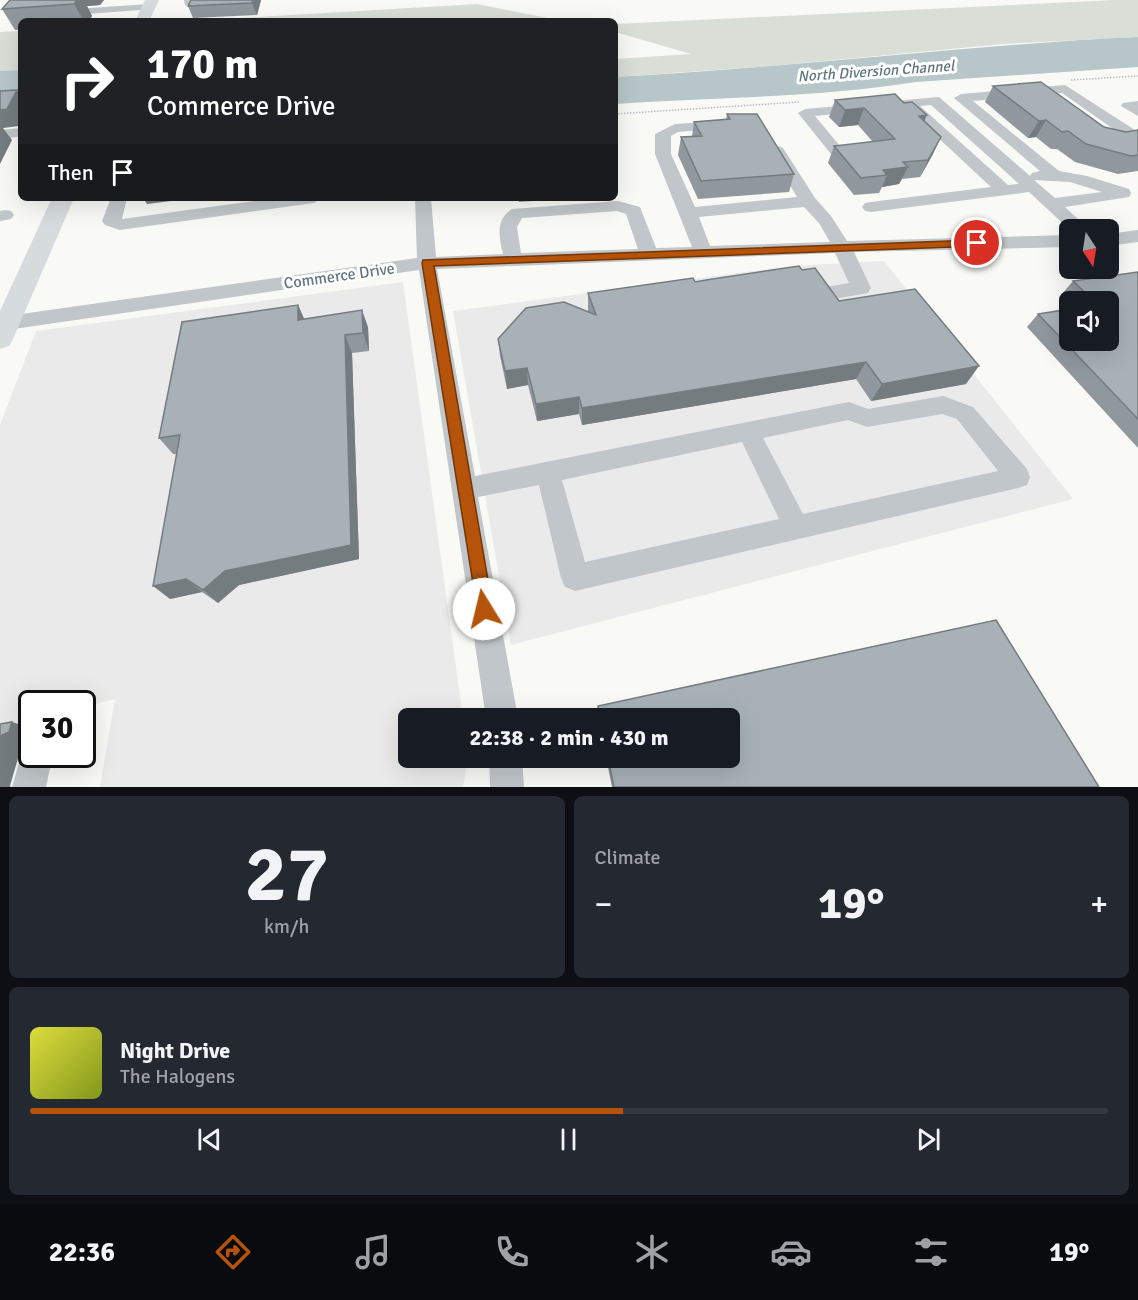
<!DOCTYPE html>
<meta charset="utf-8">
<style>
:root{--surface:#171b24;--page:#242831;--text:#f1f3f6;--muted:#9ea1a6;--line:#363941;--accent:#b45309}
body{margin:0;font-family:Signika,sans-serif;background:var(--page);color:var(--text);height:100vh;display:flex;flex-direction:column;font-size:22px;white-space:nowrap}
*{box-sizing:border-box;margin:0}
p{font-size:20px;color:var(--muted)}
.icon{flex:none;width:33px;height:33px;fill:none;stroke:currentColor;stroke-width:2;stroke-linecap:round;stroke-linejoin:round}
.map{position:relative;height:787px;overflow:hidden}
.drawer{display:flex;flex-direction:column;gap:9px;padding:9px;background:#0d0f14;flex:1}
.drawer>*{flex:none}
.banner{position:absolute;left:18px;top:18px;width:600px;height:183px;border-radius:9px;box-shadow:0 6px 24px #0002;background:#202124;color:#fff;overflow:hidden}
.needle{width:39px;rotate:168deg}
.controls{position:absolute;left:1059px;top:219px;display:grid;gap:12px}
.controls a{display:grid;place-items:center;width:60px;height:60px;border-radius:9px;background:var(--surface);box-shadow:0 6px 24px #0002;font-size:30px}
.speed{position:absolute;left:18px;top:690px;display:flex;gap:12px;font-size:30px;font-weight:700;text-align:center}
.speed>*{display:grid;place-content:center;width:78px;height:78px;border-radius:50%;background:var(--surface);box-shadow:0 6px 24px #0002;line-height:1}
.speed .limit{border:3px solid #111;border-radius:9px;background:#fff;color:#111}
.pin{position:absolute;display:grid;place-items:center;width:51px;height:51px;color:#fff;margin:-26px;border:3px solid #fff;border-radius:50%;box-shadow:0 2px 6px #0007}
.me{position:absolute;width:66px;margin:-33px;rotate:351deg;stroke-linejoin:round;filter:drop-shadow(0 0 4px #0008)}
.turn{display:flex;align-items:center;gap:21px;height:126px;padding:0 30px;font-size:27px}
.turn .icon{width:78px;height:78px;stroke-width:2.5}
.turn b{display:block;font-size:42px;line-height:51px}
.then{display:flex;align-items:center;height:57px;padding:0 30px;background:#0003;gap:12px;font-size:22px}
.big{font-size:45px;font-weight:800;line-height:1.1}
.drawer .widget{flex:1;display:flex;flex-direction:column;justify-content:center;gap:9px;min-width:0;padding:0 21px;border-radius:9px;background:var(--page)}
.drawer .dial{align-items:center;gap:0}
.dial b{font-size:78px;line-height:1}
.song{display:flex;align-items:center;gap:18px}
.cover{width:72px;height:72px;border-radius:9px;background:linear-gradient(135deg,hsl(60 70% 55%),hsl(70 70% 35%))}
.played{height:6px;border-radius:3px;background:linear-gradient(90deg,var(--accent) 55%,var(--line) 55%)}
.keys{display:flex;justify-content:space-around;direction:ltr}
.heat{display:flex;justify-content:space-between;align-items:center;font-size:33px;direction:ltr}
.drawer .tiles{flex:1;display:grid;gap:9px;grid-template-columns:1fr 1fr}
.widget:last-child{grid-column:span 2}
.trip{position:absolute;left:398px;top:708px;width:342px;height:60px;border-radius:9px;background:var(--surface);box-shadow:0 6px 24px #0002;font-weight:800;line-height:60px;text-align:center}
.dock{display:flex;height:96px;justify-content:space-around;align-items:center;background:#090b0e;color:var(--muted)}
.dock .icon{width:42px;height:42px}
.dock .active{color:var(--accent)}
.dock b{font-size:27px;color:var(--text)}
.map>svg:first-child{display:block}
</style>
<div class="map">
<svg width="1138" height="787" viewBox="0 0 1138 787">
<rect width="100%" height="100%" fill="#f9f9f6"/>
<path fill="#eaeaea" d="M884 261 1073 499 511 645 453 311 790 266Z
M403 282 463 718H408V758H468L463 787H100L115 699 83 707 82 704H32L31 719 0 726V425L36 331Z"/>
<path fill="#d9ded6" d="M1116 0H1138V37L1004 44 771 66 615 77V59L691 54 615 32V24Z
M477 4 563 21H190Z
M21 31V70L0 71V32Z"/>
<path fill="#b7c6c8" d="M1138 37V67L916 82C816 98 714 97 615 104V77C790 68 964 45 1138 37Z
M21 70V95L0 97V71Z"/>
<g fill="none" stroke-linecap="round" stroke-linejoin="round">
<path stroke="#babfc1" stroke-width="1.5" stroke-dasharray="1.5 1.5" stroke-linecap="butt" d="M1071 80 1138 76
M615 114 799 102"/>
<path fill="#c0c6c9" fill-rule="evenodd" d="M184 0H247L241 3 189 6 185 5Z
M149 4 153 5V9L60 16 54 13 60 10Z
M1065 85 1138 132V140L1108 141 1105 138 1108 135 1119 133 1062 93 973 101 1059 171 1087 176 1129 189 1131 193 1129 197 1065 207 1090 230H1070L1029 192 871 212 865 211 862 207 865 203 871 202 991 187 905 107 815 116 844 151 836 156 831 154 798 113 805 109 939 97 1030 176 1032 173 1040 171 954 98 961 94ZM931 105 1019 184 1008 185 920 106ZM1034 180 1070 182 1102 192 1055 198Z
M1138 101V116L1121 106 1123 103Z
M723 121 728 122 730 125 728 128 678 132 671 136V154L695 207 797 197 770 151 778 146 783 148 815 198 831 216 847 241 1070 235V247L854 252 871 288 868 293 834 299 827 297 824 292 827 287 849 283 835 253 437 269 475 476 849 402 868 409 943 396 973 407 1027 469 1030 477 1027 485 1018 488 575 591 565 587 561 578 539 485 478 497 518 718H486L419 270 0 331V317L417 258 415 198H431L436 257 503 254C499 237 495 220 512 209L618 201 640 207 656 248 692 247 655 154V134L675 124ZM804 207 819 223 830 242 710 246 699 217ZM617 211 626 214 638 249 521 253 517 227 522 218ZM942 414 957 419 998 471 803 514 763 438 848 420 867 427ZM742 442 779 519 585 562 562 480Z
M21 128V136L0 140V130Z
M111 198H127L122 219 277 198H322L314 203 120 230 105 225 102 221Z
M5 210 11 211 14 215 11 219 0 221V211Z
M1138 230V242L1108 246V234Z
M32 740V754H53L46 787H12L25 742Z
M489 758H522L524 787H490Z"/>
<path fill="#d6dbde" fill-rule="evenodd" d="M145 0H159L149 21H135Z
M52 198H74L13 339 9 346 0 349V311Z"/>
</g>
<path fill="#90989d" d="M10 0H104L100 5 87 6 92 16 89 21H21V30H15L2 9Z
M261 0 257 15 193 18 188 6Z
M993 86 1104 127 1126 132 1138 130V171L1118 174 1075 162 1057 149H1051L1036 137 1028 138 985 102Z
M835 100 904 103 927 115 924 121 933 154 920 177 902 179 899 184 882 187 879 193 854 195 828 163 834 146 873 142 858 125 839 127 829 117Z
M727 114 794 174 789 192 698 199 678 155 681 137H692L694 122 726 120Z
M518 198H578L519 202Z
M802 270 839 301 966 384 871 401 856 379 582 425 579 414 537 421 528 385 507 389 500 356 498 339 588 311V293Z
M1138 272V448L1027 327 1038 314 1070 340 1108 302H1070L1062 294 1073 281Z
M298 305 304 319 368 327 369 351 352 353 359 559 239 585 218 603 202 592 170 599 177 454H173L159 438Z
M996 620 1099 787H612L606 758H729V718H598L597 713 598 706Z"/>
<path fill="#757c7f" d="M26 0H104L100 5 87 6 92 16 89 21H84L74 4Z
M253 0H261L257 15 252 3Z
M17 90 21 96V121L19 126 3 128 12 140 0 164V110Z
M864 108 858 125 839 127 845 110Z
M927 115 919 132V116Z
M1046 120 1036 137 1028 138 1039 121Z
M941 137 933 154 920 177 928 160Z
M908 167 899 184 882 187 887 175 883 170Z
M143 198H195L147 204Z
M298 305 306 323 298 320Z
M362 310 368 327 369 351 363 333Z
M345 335 352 353 359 559 239 585 218 603 203 590Z
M866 362 856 379 582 425V408Z
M979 366 966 384 871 401 882 384Z
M527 368 528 385 507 389 505 371Z
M579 397V414L537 421 536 404Z
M186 579 202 592 170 599 153 586Z
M12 722 32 728V730L29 738 23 741 10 786 11 787H0V743L2 735Z"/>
<path fill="#a7b1b6" stroke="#757c7f" stroke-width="1.5" d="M10 0H77L74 4 2 9Z
M191 0H253L252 3 188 6Z
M1041 82 1104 127 1126 132 1138 130V155L1131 156 1086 144 1068 131 1062 132 1046 120 1039 121 993 86Z
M17 90 7 109 0 110V91Z
M895 94 904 103 912 102 927 115 919 116 941 137 928 160 903 162 908 167 883 170 887 175 861 178 834 146 895 139 864 108 845 110 835 100Z
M727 114H757L794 174 701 181 681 137 702 136 694 122 730 119Z
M799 266 802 270 815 268 839 301 915 289 979 366 882 384 866 362 582 408 579 397 536 404 527 368 505 371 498 339 526 308 564 302 596 315 588 293 693 278 695 282 706 280Z
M1138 272V419L1038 314 1070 309V340H1108V302H1095L1073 281Z
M298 305V320L362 310 363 333 345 335 351 545 225 571 203 590 186 579 153 586 180 435 159 438 182 322Z
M996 620 1099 787H614L608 758H729V718H600L598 706Z
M12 722 9 732 2 735 0 743V724Z"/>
<path fill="#b45309" stroke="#753606" stroke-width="1.5" d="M977 240 981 241V246L434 266 493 609 490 615 484 618 478 615 422 263 423 260Z"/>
<g text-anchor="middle" stroke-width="6" stroke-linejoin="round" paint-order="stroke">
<g font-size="15" font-style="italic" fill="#5f777b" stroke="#fff">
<text transform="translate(876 71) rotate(-4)" y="5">North Diversion Channel</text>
</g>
<g font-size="16" fill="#647881" stroke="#fff">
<text transform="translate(339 275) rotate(-8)" y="6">Commerce Drive</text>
</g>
</g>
</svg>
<div class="controls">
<a><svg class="needle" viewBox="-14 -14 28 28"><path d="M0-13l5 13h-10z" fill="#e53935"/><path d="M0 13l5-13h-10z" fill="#9ea1a6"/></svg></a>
<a><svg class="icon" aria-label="sound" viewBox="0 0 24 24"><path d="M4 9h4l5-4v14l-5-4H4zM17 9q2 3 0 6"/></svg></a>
</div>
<div class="speed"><div class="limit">30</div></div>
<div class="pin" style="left:977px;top:243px;background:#d93025"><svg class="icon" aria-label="arrive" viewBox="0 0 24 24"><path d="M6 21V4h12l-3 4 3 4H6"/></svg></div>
<svg class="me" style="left:484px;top:609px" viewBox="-20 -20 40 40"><circle r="19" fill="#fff"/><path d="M0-13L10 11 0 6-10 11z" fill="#b45309"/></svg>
<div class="trip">22:38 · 2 min · 430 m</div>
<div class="banner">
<div class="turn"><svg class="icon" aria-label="right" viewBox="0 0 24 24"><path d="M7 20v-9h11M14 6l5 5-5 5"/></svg><div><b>170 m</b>Commerce Drive</div></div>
<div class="then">Then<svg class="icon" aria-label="arrive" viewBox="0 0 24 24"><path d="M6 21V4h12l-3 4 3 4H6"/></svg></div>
</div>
</div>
<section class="drawer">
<div class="tiles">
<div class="widget dial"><b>27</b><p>km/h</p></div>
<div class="widget"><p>Climate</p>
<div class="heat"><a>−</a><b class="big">19°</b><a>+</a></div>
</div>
<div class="widget">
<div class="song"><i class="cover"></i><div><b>Night Drive</b><p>The Halogens</p></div></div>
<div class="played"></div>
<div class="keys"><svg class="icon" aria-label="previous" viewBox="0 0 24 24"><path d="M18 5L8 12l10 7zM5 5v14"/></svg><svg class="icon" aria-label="pause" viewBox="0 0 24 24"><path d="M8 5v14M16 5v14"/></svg><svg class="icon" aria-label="next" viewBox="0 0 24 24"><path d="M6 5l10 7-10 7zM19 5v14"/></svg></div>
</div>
</div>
</section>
<nav class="dock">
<b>22:36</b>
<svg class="icon active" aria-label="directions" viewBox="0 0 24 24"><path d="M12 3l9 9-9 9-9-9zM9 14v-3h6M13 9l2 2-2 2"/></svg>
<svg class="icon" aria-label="music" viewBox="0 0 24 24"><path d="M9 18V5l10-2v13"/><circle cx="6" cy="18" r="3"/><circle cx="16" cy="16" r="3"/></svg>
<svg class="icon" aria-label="phone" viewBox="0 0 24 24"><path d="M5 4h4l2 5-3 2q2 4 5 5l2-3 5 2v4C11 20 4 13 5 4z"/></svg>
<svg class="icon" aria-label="climate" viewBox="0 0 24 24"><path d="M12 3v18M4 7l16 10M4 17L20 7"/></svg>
<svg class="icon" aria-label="car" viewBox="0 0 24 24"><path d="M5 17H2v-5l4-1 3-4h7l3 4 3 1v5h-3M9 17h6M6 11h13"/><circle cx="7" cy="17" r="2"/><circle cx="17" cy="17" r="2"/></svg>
<svg class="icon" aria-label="filters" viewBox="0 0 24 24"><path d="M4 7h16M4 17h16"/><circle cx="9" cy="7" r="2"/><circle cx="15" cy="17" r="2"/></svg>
<b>19°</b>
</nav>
